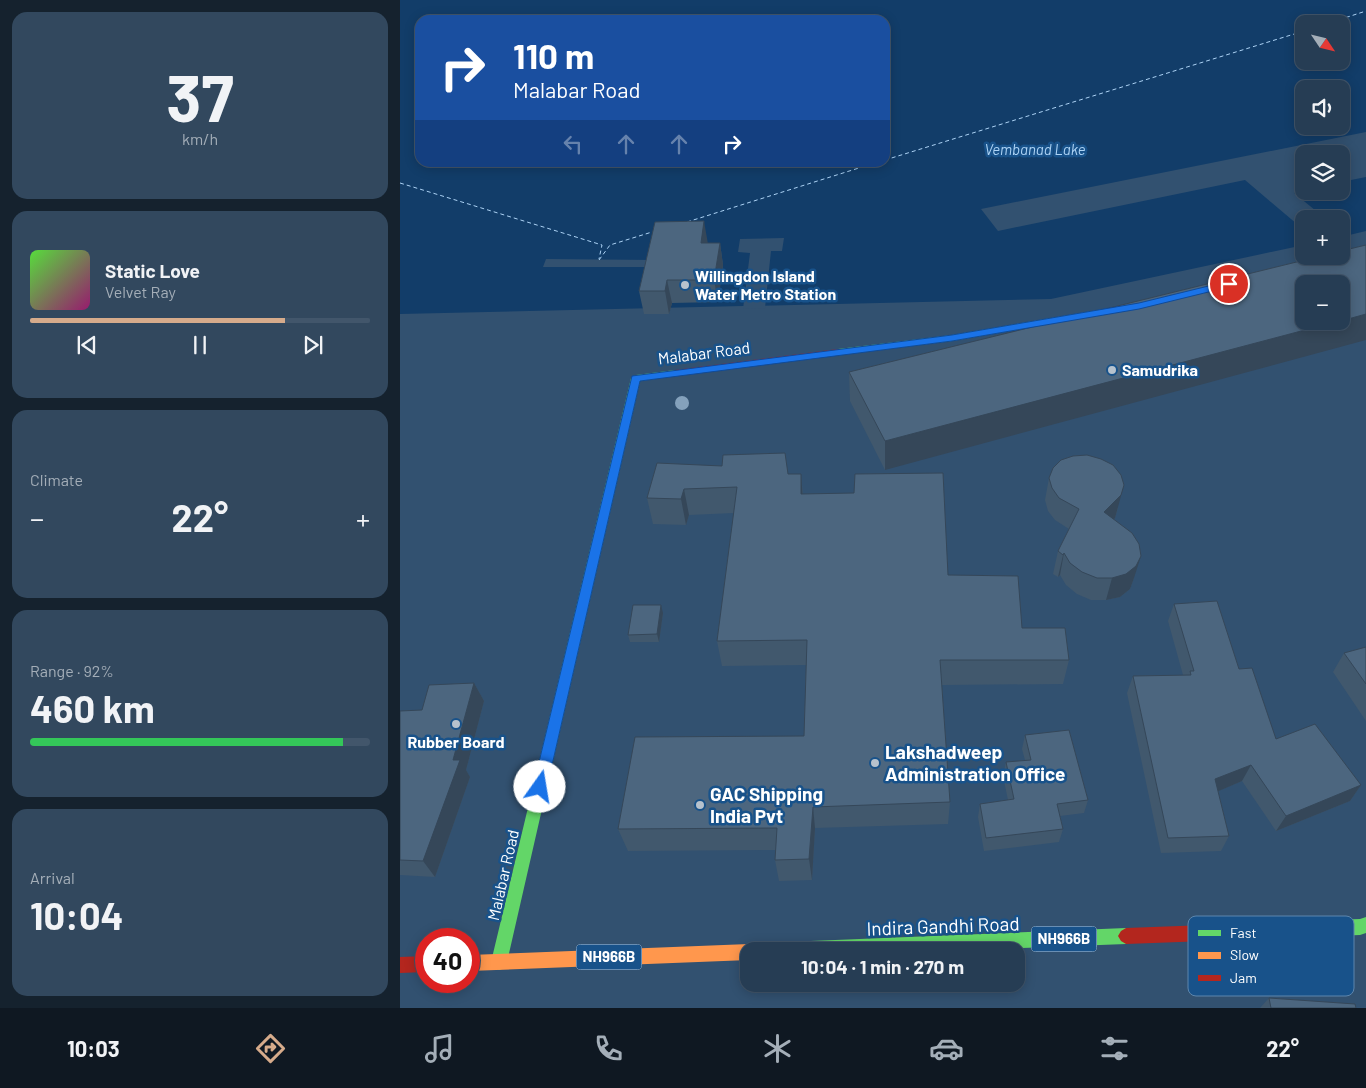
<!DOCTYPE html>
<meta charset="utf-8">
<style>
:root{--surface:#263d54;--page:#32485e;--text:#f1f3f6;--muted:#a4aeb8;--line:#42566b;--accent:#d6ab8b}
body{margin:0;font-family:Barlow,sans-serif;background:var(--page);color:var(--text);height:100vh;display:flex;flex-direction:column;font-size:19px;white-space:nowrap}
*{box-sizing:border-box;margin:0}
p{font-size:16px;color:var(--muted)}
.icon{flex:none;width:28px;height:28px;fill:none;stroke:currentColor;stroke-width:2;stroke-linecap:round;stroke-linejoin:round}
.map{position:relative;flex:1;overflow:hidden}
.sheet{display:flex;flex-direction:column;gap:12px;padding:12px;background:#15222e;width:400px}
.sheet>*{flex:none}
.hud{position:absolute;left:15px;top:15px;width:475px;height:152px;border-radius:15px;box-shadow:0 2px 12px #0003,0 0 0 1px var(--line);background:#1a4fa0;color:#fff;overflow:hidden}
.needle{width:32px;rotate:125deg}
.fabs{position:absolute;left:895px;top:15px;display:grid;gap:10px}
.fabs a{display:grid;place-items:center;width:55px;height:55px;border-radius:10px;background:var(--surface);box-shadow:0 2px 12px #0003,0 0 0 1px var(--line);font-size:25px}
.speed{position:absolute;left:15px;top:928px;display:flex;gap:10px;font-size:25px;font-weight:700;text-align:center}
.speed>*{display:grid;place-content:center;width:65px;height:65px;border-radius:50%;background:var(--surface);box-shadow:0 2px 12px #0003,0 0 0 1px var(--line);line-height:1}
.speed .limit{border:8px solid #d22;background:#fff;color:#111}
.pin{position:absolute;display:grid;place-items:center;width:42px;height:42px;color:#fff;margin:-21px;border:2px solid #fff;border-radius:50%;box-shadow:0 1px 5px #0007}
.me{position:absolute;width:55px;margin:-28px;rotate:13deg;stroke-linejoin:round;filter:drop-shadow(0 0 4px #0008)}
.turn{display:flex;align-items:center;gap:18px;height:105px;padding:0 15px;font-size:22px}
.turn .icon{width:65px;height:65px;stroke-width:2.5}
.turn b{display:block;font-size:35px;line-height:42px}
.lanes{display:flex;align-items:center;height:48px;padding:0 15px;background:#0003;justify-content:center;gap:25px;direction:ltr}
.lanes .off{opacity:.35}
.big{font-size:38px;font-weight:700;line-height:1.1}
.sheet .card{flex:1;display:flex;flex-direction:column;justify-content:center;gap:8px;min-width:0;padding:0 18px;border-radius:15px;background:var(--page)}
.sheet .dial{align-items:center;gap:0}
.dial b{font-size:65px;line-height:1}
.song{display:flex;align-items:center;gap:15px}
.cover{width:60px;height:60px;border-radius:8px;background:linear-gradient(135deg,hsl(110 70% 55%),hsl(320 70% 35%))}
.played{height:5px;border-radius:2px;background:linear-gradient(90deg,var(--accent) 75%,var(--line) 75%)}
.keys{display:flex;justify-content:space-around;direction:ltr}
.heat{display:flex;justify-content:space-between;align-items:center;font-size:28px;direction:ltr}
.charge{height:8px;border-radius:4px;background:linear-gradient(90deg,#34c759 92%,var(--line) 0)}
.trip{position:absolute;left:340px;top:942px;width:285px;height:50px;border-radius:15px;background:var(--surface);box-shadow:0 2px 12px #0003,0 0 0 1px var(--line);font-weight:700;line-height:50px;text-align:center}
.menu{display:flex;height:80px;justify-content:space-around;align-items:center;background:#0f1822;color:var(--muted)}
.menu .icon{width:35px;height:35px}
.menu .current{color:var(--accent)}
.menu b{font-size:22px;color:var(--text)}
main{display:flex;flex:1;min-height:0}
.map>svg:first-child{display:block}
</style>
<main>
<section class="sheet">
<div class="card dial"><b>37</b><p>km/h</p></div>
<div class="card">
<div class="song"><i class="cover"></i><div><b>Static Love</b><p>Velvet Ray</p></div></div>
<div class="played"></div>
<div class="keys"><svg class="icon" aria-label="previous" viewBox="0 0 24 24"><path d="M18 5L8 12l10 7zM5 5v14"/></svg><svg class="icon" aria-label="pause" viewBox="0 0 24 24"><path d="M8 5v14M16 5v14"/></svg><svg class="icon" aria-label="next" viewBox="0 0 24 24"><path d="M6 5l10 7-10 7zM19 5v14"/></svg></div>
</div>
<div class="card"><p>Climate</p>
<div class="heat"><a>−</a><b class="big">22°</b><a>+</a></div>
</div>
<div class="card"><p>Range · 92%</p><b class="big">460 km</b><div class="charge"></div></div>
<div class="card"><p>Arrival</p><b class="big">10:04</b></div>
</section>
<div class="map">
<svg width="966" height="1008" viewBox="0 0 966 1008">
<rect width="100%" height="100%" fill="#325170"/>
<path fill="#123d69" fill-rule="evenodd" d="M0 0H966V231L941 237V219H904V245L651 299 0 314ZM20 20H485V162H20ZM904 24H941V61H904ZM904 89H941V126H904ZM904 154H941V191H904Z"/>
<path fill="#325170" d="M966 132V177L941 182V154H904V190L894 193 926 219H904V230L845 180 598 231 581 209Z
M384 238 382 251H371L365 308 343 309 350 253 338 252 340 239Z
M146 259 256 260 254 267H143Z"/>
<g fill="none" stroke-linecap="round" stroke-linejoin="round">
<path stroke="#add3f5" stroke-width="1" stroke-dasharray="4 3" stroke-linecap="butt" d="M926 24 966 11
M485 160 904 31
M0 183 202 245 199 259
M287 222 478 162
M199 260 210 245 252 232"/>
<path fill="#63d668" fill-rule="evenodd" d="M705 309 708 310V314L552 341 438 355 433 352 438 349 552 335Z
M275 370 280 373 279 375 240 381 107 962 105 968 99 970 93 968 91 962 231 378 236 375Z
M966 917V933L960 935 860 939 855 936 852 931 855 926 860 923 960 919Z
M726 928 731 931 734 936 731 941 726 944 544 951H353L355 945 361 943Z"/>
<path fill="#ff974d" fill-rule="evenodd" d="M349 944 355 946 356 951H349V960L69 971V955Z"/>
<path fill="#b3261e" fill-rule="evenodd" d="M438 349 441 350 443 352 441 354 275 376 270 373 275 370Z
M860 923 865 926 868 931 865 936 860 939 726 944 721 941 718 936 721 931 726 928Z
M26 956V972L0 973V957Z"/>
</g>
<circle fill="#84a1bc" cx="282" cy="403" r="7"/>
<path fill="#41586d" d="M308 243H320L323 265 318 302 272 303 269 314H244L239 291Z
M921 256 485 470 450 401 449 372Z
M257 463 388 474H401L403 494 548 575 622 628 669 660 663 684 542 685 550 802 548 824 415 828 412 880 379 881 375 860 376 850 228 851 218 829 404 736 406 665 322 666 317 641 334 513 289 515 286 525 253 524 247 498Z
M649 478 718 508 715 518 714 519 734 578 730 589 720 597 706 600H691L677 594 666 585 660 575 658 577 653 574 658 551 669 529 655 520 648 511 645 500Z
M774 604 839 669 876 739 961 785 950 801 876 831 842 781 818 791 829 836 821 851 761 853 727 693 733 676 783 675 768 621Z
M263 613 259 642H230L228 635Z
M966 647V721L933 672 944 653Z
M74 683 84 701 66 770 70 777 35 877 0 875V711L22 710Z
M625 735 688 800 684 813 660 816 663 829 659 842 584 851 578 817 580 804 608 800 603 776 606 762 625 760 622 749Z
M869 998 956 1008H860Z"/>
<path fill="#354759" d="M304 221 308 244 301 243Z
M320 243 323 265 318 302 314 280Z
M267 280 272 303 269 314 265 291Z
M966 314V340L485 470V441L939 321H941Z
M401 474 403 500 401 494Z
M724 485 715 518 699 535 704 512Z
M284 489 289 515 286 525 281 499Z
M664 553 660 575 658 577 663 555Z
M741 556 734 578 730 589 720 597 706 600 712 578Z
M261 605 263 613 259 642 257 634Z
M74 683 84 701 66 770 70 777 35 877 23 861 53 760Z
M851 765 842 781 807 796 815 779Z
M961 785 950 801 876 831 886 816Z
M413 807 415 828 412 880 409 859Z"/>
<path fill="#4c667f" stroke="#354759" d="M304 221 301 243H320L314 280H267L265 291H239L255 222Z
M966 245V314L941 321V284H904V321H939L485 441 449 372 921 256H941V251Z
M385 453 388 474H401V494L454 493 455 474 543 473 548 575 618 576 622 628H665L669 660H540L550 802 413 807 409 859 375 860 377 828 218 829 235 737 404 736 407 640 317 641 337 487 284 489 281 499 247 498 257 463 322 466 323 455Z
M687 455 701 459 713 465 721 475 724 485 721 495 704 512 732 533 739 544 741 556 736 566 726 574 712 578H697L682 572 670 563 664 553 663 555 658 551 679 509 659 498 652 488 649 478 653 468 661 460 673 456Z
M817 601 839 669 852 668 876 739 915 724 961 785 886 816 851 765 815 779 829 836 768 838 733 676 791 675 790 671H794L774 604Z
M233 605H261L257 634 228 635Z
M966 647V684L944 653Z
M74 683 53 760H60L23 861 0 860V711L22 710 29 685Z
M669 730 688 800 657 804 663 829 586 838 580 804 614 799 606 762 631 760 625 735Z
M869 998 955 1004 956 1008H871Z"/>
<path fill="#1a73e8" stroke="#114b97" d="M829 281 834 284 833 286 739 309 552 341 240 381 147 787 145 791 140 793 135 791 133 787 232 376 552 335 739 303Z"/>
<g fill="#b7c2cd" stroke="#18528a" stroke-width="2">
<circle cx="285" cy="285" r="5"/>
<circle cx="712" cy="370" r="5"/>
<circle cx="56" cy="724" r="5"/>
<circle cx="475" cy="763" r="5"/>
<circle cx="300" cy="805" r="5"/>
</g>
<g text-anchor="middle" stroke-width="5" stroke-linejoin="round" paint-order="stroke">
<g font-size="15" font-style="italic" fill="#add3f5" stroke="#18528a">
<text x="635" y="155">Vembanad Lake</text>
</g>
<g fill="#18528a" stroke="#bacbdc" stroke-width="1">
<rect x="631.5" y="926.5" width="65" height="25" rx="4"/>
<rect x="176.5" y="944.5" width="65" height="25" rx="4"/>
</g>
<g font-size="15" font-weight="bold" fill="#fff">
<text x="664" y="944">NH966B</text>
<text x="209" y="962">NH966B</text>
</g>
<g font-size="16" font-weight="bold" fill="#fff" stroke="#18528a" text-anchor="start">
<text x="295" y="282">Willingdon Island<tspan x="295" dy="18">Water Metro Station</tspan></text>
<text x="722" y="376">Samudrika</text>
<text x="56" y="748" text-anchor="middle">Rubber Board</text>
</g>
<g font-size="16" fill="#fff" stroke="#18528a">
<text transform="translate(304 353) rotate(-7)" y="6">Malabar Road</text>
<text transform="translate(103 875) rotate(-77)" y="6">Malabar Road</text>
</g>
<g font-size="19" font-weight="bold" fill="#fff" stroke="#18528a" text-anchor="start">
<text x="485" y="759">Lakshadweep<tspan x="485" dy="22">Administration Office</tspan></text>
<text x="310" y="801">GAC Shipping<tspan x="310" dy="22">India Pvt</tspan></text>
</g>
<g font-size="19" fill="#fff" stroke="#18528a">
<text transform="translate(543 926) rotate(-2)" y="7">Indira Gandhi Road</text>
</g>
</g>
<rect x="788" y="916" width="166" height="80" rx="8" fill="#18528a" stroke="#5d86ad" stroke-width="1"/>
<rect x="798" y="930" width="23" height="6" fill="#63d668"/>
<rect x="798" y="952" width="23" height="7" fill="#ff974d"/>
<rect x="798" y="975" width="23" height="6" fill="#b3261e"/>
<g font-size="14" fill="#fff">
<text x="830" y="938">Fast</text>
<text x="830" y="960">Slow</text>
<text x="830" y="983">Jam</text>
</g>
</svg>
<div class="fabs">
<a><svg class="needle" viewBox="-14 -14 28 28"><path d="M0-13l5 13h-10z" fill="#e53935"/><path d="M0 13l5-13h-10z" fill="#a4aeb8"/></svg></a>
<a><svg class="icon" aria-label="sound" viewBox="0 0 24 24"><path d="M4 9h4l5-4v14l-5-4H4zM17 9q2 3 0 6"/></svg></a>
<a><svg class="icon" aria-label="layers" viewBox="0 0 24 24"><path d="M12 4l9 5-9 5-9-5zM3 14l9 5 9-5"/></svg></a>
<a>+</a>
<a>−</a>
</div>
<div class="speed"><div class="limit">40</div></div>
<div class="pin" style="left:829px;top:284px;background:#d93025"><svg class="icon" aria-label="arrive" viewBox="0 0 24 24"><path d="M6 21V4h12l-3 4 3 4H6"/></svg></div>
<svg class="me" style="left:140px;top:787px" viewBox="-20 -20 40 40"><circle r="19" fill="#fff"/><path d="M0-13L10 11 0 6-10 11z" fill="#1a73e8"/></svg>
<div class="trip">10:04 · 1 min · 270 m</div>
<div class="hud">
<div class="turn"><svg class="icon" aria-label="right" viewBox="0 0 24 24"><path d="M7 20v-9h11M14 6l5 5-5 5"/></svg><div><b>110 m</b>Malabar Road</div></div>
<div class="lanes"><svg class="icon off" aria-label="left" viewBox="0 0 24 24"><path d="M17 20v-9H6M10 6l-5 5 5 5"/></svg><svg class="icon off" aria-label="ahead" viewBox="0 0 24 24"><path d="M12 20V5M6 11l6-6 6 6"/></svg><svg class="icon off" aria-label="ahead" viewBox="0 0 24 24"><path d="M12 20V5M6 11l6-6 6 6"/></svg><svg class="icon" aria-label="right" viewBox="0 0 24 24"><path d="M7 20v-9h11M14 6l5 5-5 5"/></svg></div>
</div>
</div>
</main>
<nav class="menu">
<b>10:03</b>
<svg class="icon current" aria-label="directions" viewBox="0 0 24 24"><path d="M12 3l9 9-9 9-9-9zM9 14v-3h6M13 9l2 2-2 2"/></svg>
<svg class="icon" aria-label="music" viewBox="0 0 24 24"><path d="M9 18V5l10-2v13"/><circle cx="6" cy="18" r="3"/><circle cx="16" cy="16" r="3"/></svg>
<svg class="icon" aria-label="phone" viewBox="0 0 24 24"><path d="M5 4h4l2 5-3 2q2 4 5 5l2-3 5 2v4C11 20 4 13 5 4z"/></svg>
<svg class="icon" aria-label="climate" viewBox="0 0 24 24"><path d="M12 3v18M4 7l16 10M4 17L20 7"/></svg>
<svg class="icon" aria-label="car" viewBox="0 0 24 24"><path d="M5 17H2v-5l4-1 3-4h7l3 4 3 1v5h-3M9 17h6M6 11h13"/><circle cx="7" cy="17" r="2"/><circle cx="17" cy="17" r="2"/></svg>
<svg class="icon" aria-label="filters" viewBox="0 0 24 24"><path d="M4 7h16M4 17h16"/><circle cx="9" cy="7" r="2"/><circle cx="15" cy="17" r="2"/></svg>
<b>22°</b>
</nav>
